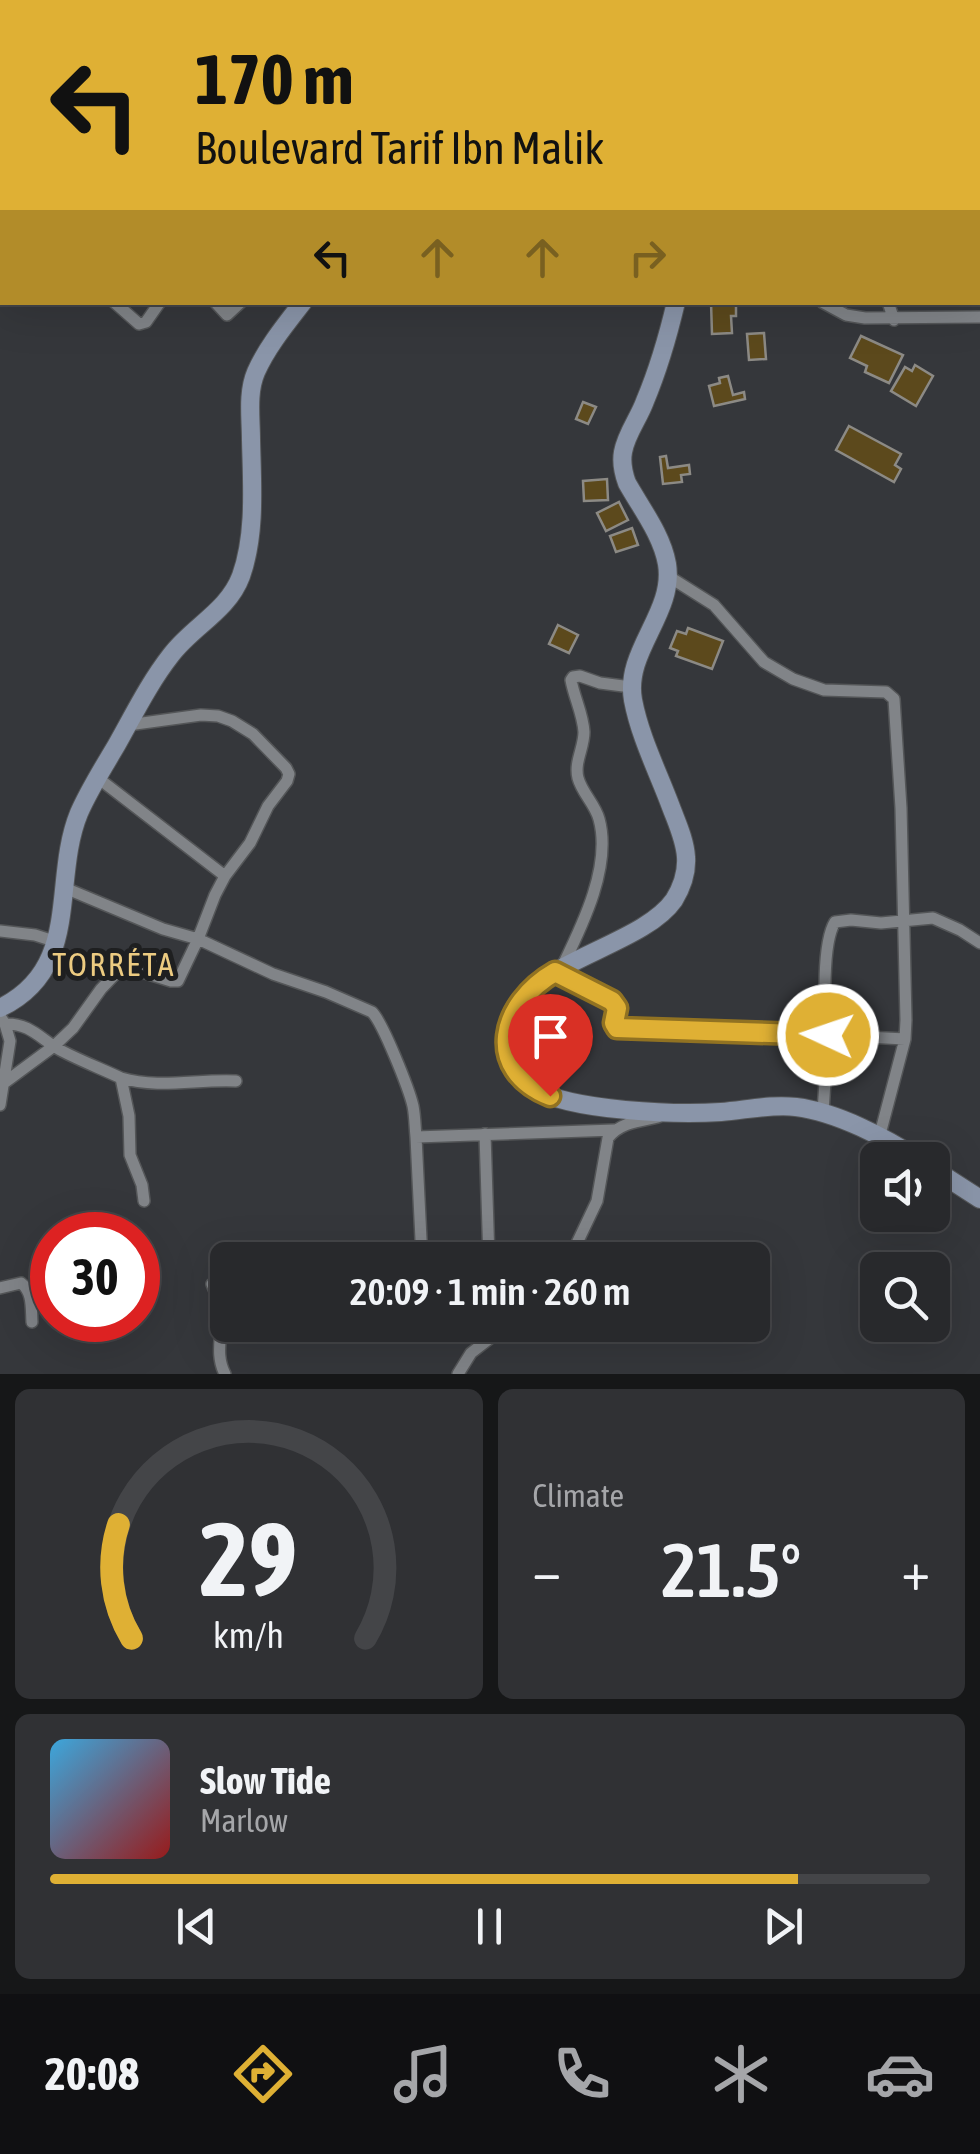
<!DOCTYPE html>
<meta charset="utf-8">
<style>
:root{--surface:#28292c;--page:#303134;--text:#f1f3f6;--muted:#a5a6a9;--line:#444548;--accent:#dfb034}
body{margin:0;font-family:"Asap Condensed",sans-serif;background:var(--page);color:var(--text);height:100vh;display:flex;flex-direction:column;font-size:38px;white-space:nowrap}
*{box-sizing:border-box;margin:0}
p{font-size:32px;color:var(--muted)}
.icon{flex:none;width:55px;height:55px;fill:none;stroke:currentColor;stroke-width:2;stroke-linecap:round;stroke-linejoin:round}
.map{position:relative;height:1374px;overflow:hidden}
.sheet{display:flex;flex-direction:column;gap:15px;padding:15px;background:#161718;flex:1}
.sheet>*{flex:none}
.banner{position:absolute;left:0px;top:0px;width:980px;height:305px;box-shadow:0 10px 40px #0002,0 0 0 2px var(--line);background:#dfb034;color:#111;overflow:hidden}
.fabs{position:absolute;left:860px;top:1142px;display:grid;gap:20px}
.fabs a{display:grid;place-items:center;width:90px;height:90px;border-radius:15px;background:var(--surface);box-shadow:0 10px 40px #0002,0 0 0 2px var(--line);font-size:50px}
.speed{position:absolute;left:30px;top:1212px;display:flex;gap:20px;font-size:50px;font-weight:700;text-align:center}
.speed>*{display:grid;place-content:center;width:130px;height:130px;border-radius:50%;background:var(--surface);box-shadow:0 10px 40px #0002,0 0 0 2px var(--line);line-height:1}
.speed .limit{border:15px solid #d22;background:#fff;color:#111}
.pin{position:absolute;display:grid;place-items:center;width:85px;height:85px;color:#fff;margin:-102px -42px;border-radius:50% 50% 50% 0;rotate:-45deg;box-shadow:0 0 10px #0007}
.pin .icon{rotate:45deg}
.me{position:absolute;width:110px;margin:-55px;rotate:273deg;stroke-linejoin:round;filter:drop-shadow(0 0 8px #0008)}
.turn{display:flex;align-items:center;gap:35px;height:210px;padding:0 30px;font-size:45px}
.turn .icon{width:130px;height:130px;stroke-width:2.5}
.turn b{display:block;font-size:70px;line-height:85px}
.lanes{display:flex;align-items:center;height:95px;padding:0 30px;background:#0003;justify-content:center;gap:50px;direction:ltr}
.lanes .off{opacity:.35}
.big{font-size:75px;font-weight:600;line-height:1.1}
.sheet .widget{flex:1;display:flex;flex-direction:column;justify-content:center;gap:15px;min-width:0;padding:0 35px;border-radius:15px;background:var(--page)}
.sheet .dial{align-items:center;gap:0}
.dial svg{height:260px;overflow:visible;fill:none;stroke:var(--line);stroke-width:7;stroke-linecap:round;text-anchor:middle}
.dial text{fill:var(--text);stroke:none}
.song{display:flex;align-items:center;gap:30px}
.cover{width:120px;height:120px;border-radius:15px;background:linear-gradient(135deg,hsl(200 70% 55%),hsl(0 70% 35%))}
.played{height:10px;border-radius:5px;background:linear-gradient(90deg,var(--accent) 85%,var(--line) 85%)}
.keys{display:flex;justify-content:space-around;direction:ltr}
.heat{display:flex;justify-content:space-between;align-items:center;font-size:55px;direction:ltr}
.sheet .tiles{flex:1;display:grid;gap:15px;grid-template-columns:1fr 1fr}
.widget:last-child{grid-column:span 2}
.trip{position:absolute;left:210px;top:1242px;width:560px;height:100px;border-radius:15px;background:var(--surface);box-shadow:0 10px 40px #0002,0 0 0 2px var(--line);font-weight:600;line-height:100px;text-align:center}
.dock{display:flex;height:160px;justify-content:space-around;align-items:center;background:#101012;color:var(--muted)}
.dock .icon{width:70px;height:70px}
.dock .active{color:var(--accent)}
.dock b{font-size:45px;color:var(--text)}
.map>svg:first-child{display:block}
</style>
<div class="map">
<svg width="980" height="1374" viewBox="0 0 980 1374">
<rect width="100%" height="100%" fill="#35373b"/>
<path fill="#5c491c" stroke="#8c8a85" stroke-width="2.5" d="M711 302H736V316H731L732 333 712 334Z
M764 333 766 359 749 360 747 334Z
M861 336 903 355 889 383 865 372 867 366 850 358Z
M915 365 933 376 916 406 891 391 905 367 912 371Z
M728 376 733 395 744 392 745 399 714 406 709 386 720 383 719 378Z
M583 402 596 407 588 424 576 419Z
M849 426 901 454 895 465 901 469 894 482 836 450Z
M666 456 668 468 689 465 690 474 681 475 682 482 663 484 660 457Z
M607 479 608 500 584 501 583 481Z
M619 502 628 520 606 531 597 513Z
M632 528 638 545 616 552 610 536Z
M558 625 578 635 569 653 549 644Z
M688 628 723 641 712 669 676 656 678 651 670 648 677 631 686 634Z"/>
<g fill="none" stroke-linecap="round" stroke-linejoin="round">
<g stroke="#545658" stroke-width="14">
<path id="street" d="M0 93 2 95
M0 145 2 146
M114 302 139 324 146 322 160 302
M215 302 227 315 241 302
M822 302 846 315 865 318 980 317
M888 302 894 320
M668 576 714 605 764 662 793 679 824 690 886 692 894 699 901 808 906 1020 905 1039 879 1138
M128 725 201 715 218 716 232 721 253 734 286 768 289 774 287 781 268 806 250 843 225 876
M65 888 163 929 198 939 215 895 225 876 98 778
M0 931 35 935 57 942
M562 967C582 926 612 866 599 819 595 804 582 793 578 778 574 762 584 748 584 732 583 714 574 697 571 680L573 677 580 676 600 683 631 687
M555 972 612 1001 617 1007 615 1023 617 1028 828 1035C824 1010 822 943 835 922L851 920 881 923 933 918 960 930 980 943
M0 1016 5 1024C31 1023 41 1040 62 1051 81 1061 102 1069 121 1078L129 1116 130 1155 142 1185 144 1201
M121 1078C159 1089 197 1079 236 1081
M4 1083 54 1046 73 1028 101 989 123 966 171 981H178L198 939 273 974 326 992 372 1012C383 1023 409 1089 413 1106 415 1116 415 1127 416 1137
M0 1105 10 1041 5 1024
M823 1112 828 1035 905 1039
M485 1134 489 1260
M422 1260 416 1137 614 1130
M569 1260 597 1201 608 1138C620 1122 641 1121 658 1117
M212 1284C217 1295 220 1305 221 1316 222 1337 215 1355 225 1374
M0 1288 21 1283C33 1292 31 1308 32 1322
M458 1374 471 1353 507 1325"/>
</g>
<g stroke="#545658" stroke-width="20">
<path id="secondary" d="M615 0 619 2
M546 2 550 0
M676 302C668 336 658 370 645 401 639 418 626 434 623 452 621 463 623 472 627 483 641 508 662 535 667 564 675 613 624 651 633 700 640 737 658 772 671 807 677 823 685 840 686 857 687 872 682 887 674 900 637 953 496 965 507 1046 509 1064 520 1079 535 1089 571 1111 677 1115 721 1112 746 1110 771 1104 796 1107 837 1112 886 1138 920 1160
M0 1008C83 968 51 881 79 813 89 790 103 768 116 746 133 716 149 683 171 655 193 626 228 611 241 576 256 534 252 484 251 440 251 418 247 393 256 372 267 347 286 324 303 302
M932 1168 980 1199"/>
</g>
<use href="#street" stroke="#818488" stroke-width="11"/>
<use href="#secondary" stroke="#8a95a9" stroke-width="18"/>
</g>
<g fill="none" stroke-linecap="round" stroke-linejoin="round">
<g stroke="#917222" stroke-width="25">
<path id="route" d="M550 1096C483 1069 501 1003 555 972L612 1001 617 1008 614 1023 617 1028 828 1035"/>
</g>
<use href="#route" stroke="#dfb034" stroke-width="18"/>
</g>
<g text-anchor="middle" stroke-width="10" stroke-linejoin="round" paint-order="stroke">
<g font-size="32" letter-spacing="2.5" fill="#eccb81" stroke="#1e1f20">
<text x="114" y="976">TORRÉTA</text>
</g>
</g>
</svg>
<div class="fabs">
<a><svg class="icon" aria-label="sound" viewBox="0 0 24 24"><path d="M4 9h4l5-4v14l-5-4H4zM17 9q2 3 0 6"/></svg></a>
<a><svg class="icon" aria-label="search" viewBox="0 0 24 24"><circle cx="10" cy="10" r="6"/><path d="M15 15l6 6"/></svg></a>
</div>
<div class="speed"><div class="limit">30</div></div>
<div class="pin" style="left:550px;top:1096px;background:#d93025"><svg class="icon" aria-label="arrive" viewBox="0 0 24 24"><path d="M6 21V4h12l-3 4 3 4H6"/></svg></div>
<svg class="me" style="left:828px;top:1035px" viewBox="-20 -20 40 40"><circle r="17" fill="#dfb034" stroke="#fff" stroke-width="3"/><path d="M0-11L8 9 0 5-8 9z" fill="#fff"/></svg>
<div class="trip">20:09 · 1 min · 260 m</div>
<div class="banner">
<div class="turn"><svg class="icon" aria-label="left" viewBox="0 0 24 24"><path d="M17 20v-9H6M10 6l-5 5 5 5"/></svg><div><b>170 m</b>Boulevard Tarif Ibn Malik</div></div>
<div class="lanes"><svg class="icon" aria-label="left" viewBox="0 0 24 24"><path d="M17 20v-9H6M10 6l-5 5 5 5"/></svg><svg class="icon off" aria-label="ahead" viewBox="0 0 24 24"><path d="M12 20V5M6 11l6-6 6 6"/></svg><svg class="icon off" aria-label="ahead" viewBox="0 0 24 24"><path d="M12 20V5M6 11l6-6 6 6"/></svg><svg class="icon off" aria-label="right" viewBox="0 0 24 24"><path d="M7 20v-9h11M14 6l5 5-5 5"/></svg></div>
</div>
</div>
<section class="sheet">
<div class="tiles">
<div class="widget dial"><svg viewBox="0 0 100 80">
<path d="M14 69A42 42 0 1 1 86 69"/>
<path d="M14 69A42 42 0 0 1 10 34" stroke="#dfb034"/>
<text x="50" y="56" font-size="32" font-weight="700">29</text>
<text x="50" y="72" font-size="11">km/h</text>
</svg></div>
<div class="widget"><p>Climate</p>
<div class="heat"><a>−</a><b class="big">21.5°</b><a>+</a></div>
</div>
<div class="widget">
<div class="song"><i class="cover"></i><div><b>Slow Tide</b><p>Marlow</p></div></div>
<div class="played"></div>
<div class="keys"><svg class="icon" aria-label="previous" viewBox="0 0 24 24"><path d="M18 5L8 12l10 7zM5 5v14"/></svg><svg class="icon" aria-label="pause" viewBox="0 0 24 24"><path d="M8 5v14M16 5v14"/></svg><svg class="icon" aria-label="next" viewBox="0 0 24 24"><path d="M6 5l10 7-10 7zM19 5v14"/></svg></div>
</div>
</div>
</section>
<nav class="dock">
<b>20:08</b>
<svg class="icon active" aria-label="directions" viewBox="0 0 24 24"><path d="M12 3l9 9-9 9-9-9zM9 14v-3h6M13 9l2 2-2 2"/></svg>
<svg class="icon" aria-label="music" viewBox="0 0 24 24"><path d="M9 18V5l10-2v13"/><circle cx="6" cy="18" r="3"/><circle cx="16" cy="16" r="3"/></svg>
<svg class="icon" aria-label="phone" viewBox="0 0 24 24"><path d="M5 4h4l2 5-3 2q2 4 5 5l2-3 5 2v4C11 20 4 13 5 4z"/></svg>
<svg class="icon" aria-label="climate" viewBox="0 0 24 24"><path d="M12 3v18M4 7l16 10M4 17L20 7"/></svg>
<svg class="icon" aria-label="car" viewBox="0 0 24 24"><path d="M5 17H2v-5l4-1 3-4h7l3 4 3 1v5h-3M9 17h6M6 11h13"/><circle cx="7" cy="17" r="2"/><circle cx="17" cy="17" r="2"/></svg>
</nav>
